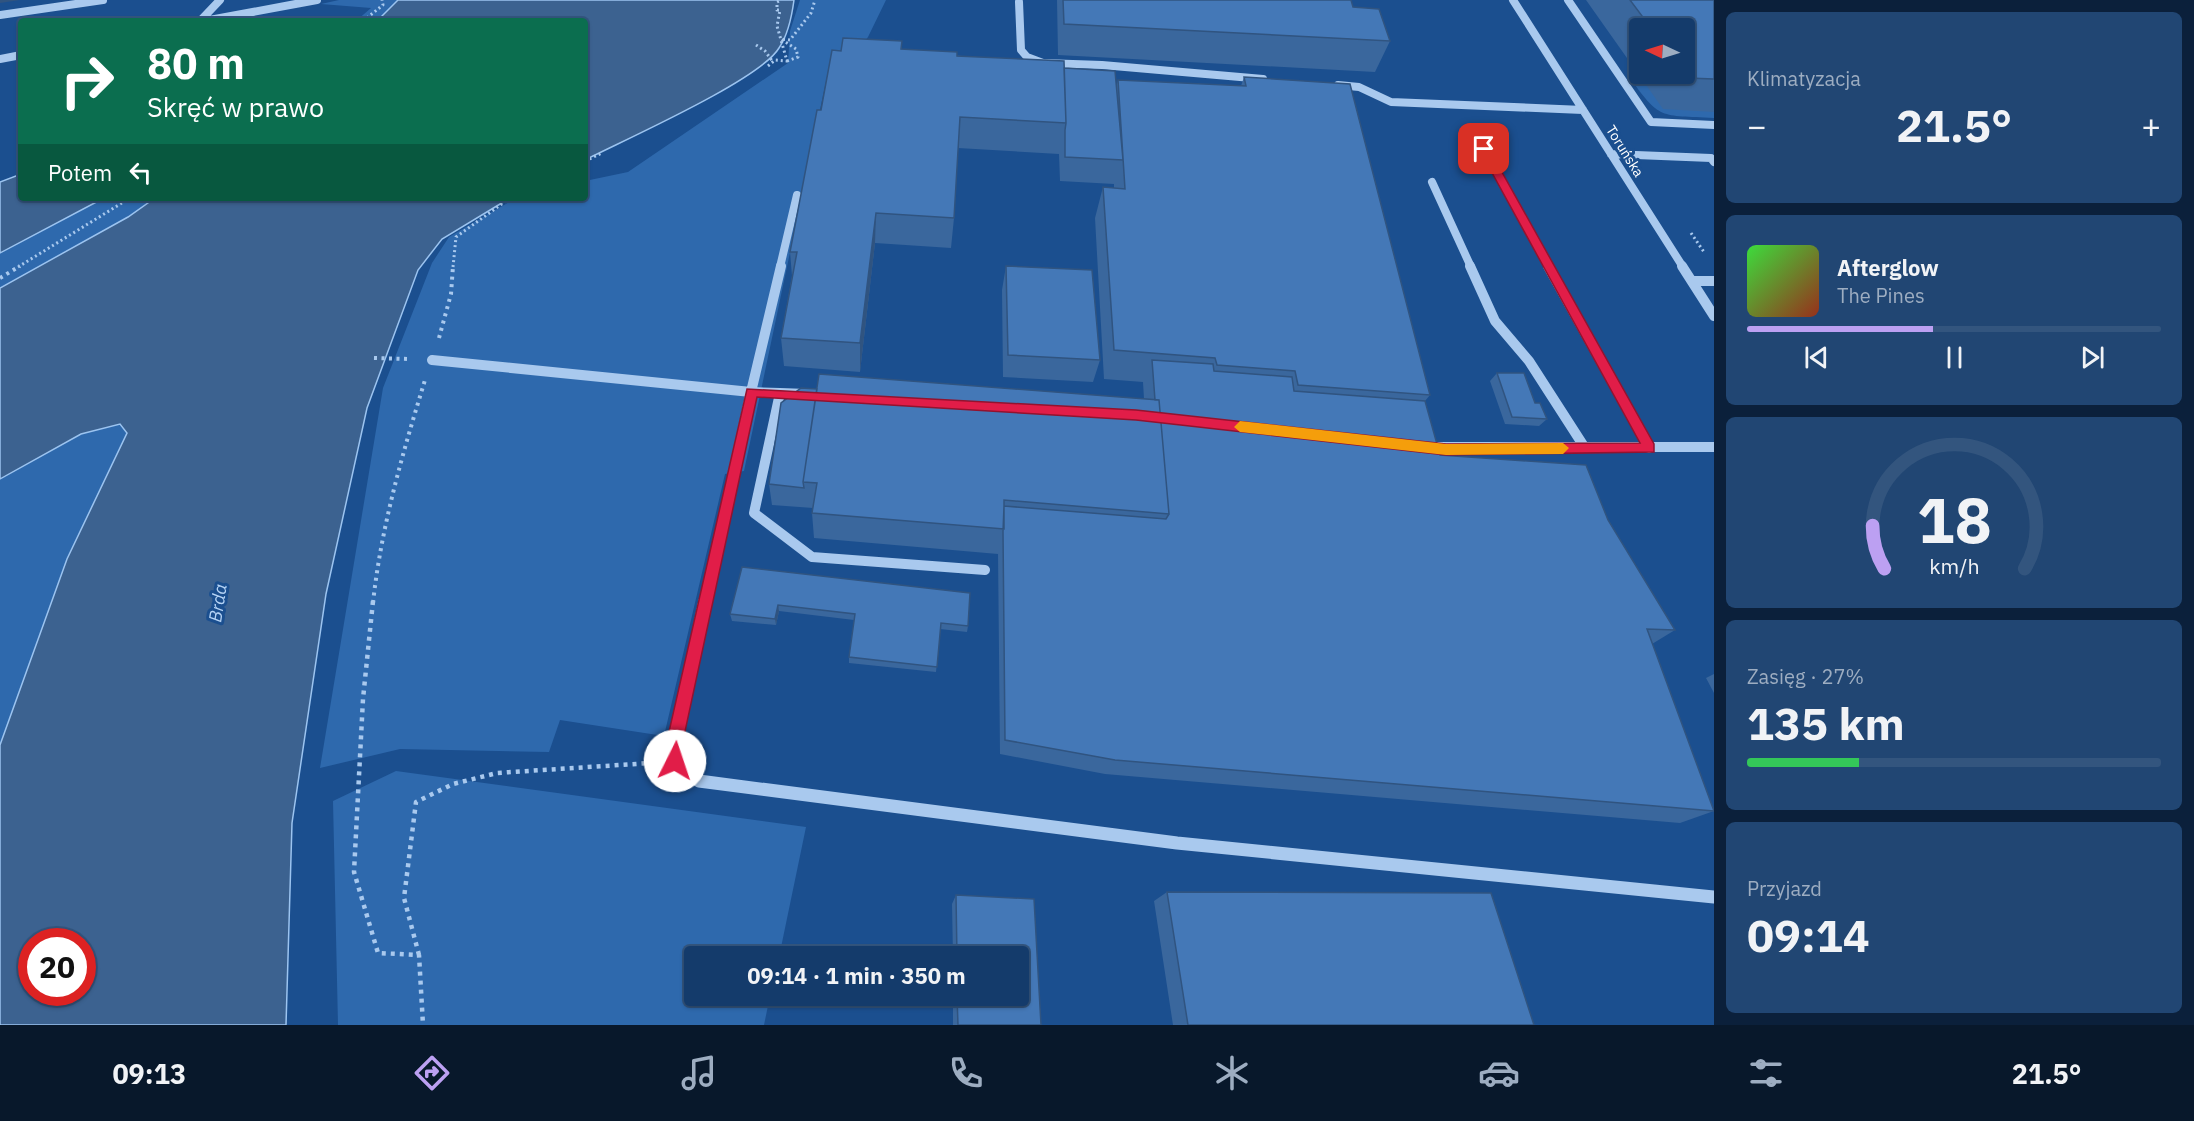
<!DOCTYPE html>
<html lang="pl">
<meta charset="utf-8">
<style>
:root{--surface:#143b6b;--page:#214673;--text:#f1f3f6;--muted:#9dadc1;--line:#33557e;--accent:#bca0f2}
body{margin:0;font-family:"IBM Plex Sans",sans-serif;background:var(--page);color:var(--text);height:100vh;display:flex;flex-direction:column;font-size:22px;white-space:nowrap}
*{box-sizing:border-box;margin:0}
p{font-size:20px;color:var(--muted)}
.icon{flex:none;width:33px;height:33px;fill:none;stroke:currentColor;stroke-width:2;stroke-linecap:round;stroke-linejoin:round}
.map{position:relative;flex:1;overflow:hidden}
.side{display:flex;flex-direction:column;gap:12px;padding:12px;background:#0b203b;width:480px}
.side>*{flex:none}
.hud{position:absolute;left:18px;top:18px;width:570px;height:183px;border-radius:6px;box-shadow:0 2px 4px #0004,0 0 0 2px var(--line);background:#0b6e4f;color:#fff;overflow:hidden}
.needle{width:39px;rotate:274deg}
.fabs{position:absolute;left:1629px;top:18px;display:grid;gap:12px}
.fabs a{display:grid;place-items:center;width:66px;height:66px;border-radius:6px;background:var(--surface);box-shadow:0 2px 4px #0004,0 0 0 2px var(--line);font-size:30px}
.speed{position:absolute;left:18px;top:928px;display:flex;gap:12px;font-size:30px;font-weight:700;text-align:center}
.speed>*{display:grid;place-content:center;width:78px;height:78px;border-radius:50%;background:var(--surface);box-shadow:0 2px 4px #0004,0 0 0 2px var(--line);line-height:1}
.speed .limit{border:9px solid #d22;background:#fff;color:#111}
.pin{position:absolute;display:grid;place-items:center;width:51px;height:51px;color:#fff;margin:-26px;border-radius:12px;box-shadow:0 3px 9px #0006}
.me{position:absolute;width:66px;margin:-33px;rotate:4deg;stroke-linejoin:round;filter:drop-shadow(0 0 4px #0008)}
.turn{display:flex;align-items:center;gap:21px;height:126px;padding:0 30px;font-size:27px}
.turn .icon{width:78px;height:78px;stroke-width:2.5}
.turn b{display:block;font-size:42px;line-height:51px}
.then{display:flex;align-items:center;height:57px;padding:0 30px;background:#0003;gap:12px;font-size:22px}
.big{font-size:45px;font-weight:700;line-height:1.1}
.side .card{flex:1;display:flex;flex-direction:column;justify-content:center;gap:9px;min-width:0;padding:0 21px;border-radius:9px;background:var(--page)}
.side .dial{align-items:center;gap:0}
.dial svg{height:156px;overflow:visible;fill:none;stroke:var(--line);stroke-width:7;stroke-linecap:round;text-anchor:middle}
.dial text{fill:var(--text);stroke:none}
.song{display:flex;align-items:center;gap:18px}
.cover{width:72px;height:72px;border-radius:9px;background:linear-gradient(135deg,hsl(120 70% 55%),hsl(10 70% 35%))}
.played{height:6px;border-radius:3px;background:linear-gradient(90deg,var(--accent) 45%,var(--line) 45%)}
.keys{display:flex;justify-content:space-around;direction:ltr}
.heat{display:flex;justify-content:space-between;align-items:center;font-size:33px;direction:ltr}
.charge{height:9px;border-radius:4px;background:linear-gradient(90deg,#34c759 27%,var(--line) 0)}
.trip{position:absolute;left:684px;top:946px;width:345px;height:60px;border-radius:6px;background:var(--surface);box-shadow:0 2px 4px #0004,0 0 0 2px var(--line);font-weight:700;line-height:60px;text-align:center}
.tab-bar{display:flex;height:96px;justify-content:space-around;align-items:center;background:#08182b;color:var(--muted)}
.tab-bar .icon{width:42px;height:42px}
.tab-bar .on{color:var(--accent)}
.tab-bar b{font-size:27px;color:var(--text)}
main{display:flex;flex:1;min-height:0}
.map>svg:first-child{display:block}
</style>
<main>
<div class="map">
<svg width="1714" height="1025" viewBox="0 0 1714 1025">
<rect width="100%" height="100%" fill="#1b4f8f"/>
<path fill="#2e69ad" d="M339 0H398L377 21H356L371 8 321 4Z
M800 0H886L868 37 844 69 829 67 744 471 725 474 664 736 560 720 549 752 400 749 320 768 383 388 432 263 449 237 516 198H585V181L628 172 788 63 790 31Z
M1628 75H1639L1714 112V118C1660 115 1660 121 1628 75Z
M104 198H155L128 217 0 288V253Z
M120 424 127 433 67 559 0 745V479L81 434Z
M396 771 806 827 779 957H694V996H770L764 1025H338L333 801Z"/>
<path fill="#3c6290" stroke="#9cc4f0" stroke-width="1.5" fill-rule="evenodd" d="M398 0H794C792 15 788 35 779 48 760 80 624 140 585 160V21H377Z
M21 174V198H104L0 253V182Z
M155 198H510L442 239 418 270 367 408 326 594 292 823 286 1025H0V745L67 559 127 433 120 424 81 434 0 479V288L128 217ZM32 942H82V993H32Z"/>
<g fill="none" stroke-linecap="round" stroke-linejoin="round">
<path stroke="#a9c9ee" stroke-width="3" stroke-dasharray="2 3" stroke-linecap="butt" d="M363 21 383 5 382 0
M756 45 765 51 773 62
M787 61 798 57 796 49 781 39 790 40 811 13 815 0
M768 66 775 60 787 61 777 26 780 10H777V2L781 0
M585 161 602 153
M1691 233 1704 252
M18 267 130 198
M453 267 456 237 510 198"/>
<path stroke="#a9c9ee" stroke-width="4" stroke-dasharray="3 4.5" stroke-linecap="butt" d="M0 278 20 266
M439 338 451 294 453 266
M374 358 409 359
M373 603C381 527 403 452 425 380"/>
<path stroke="#a9c9ee" stroke-width="4.5" stroke-dasharray="4 5" stroke-linecap="butt" d="M373 601 363 699 354 872 378 953 419 955 423 1025
M419 955 404 898 416 802 453 784 497 773 650 763"/>
<path stroke="#a9c9ee" stroke-width="8" d="M1513 0 1683 267
M1568 0 1651 122 1714 125
M1019 2 1021 50 1027 57 1043 63 1102 65 1263 79
M0 15 103 0
M200 21 220 0
M204 21 317 0
M0 59 21 55
M1338 85 1359 87 1391 102 1583 110
M1484 149 1549 267
M1611 154 1711 158 1714 162
M1432 182 1471 267
M780 267 797 195"/>
<path stroke="#a9c9ee" stroke-width="10" d="M1470 266 1495 321 1529 361 1585 448
M1548 266 1649 448
M1682 266 1714 316
M1692 281H1714
M432 360 751 392 705 603
M780 393 751 392 781 266
M807 394 780 393 754 513 812 557 985 570
M1426 447H1714"/>
<path stroke="#a9c9ee" stroke-width="13" d="M705 601 676 736 675 761 699 781 1177 843 1714 897"/>
</g>
<path fill="#3a679d" fill-rule="evenodd" d="M1057 0H1351L1353 7 1390 41 1375 72 1058 55Z
M1586 0H1714V112L1663 109ZM1640 28H1684V74H1640Z
M902 41V49L1064 68 1116 87 1118 80 1241 86 1244 77 1430 395 1425 401 1440 455 1608 520 1675 630 1652 644 1714 811 1680 823 1105 774 1000 754 998 552V554L814 538 812 513 813 508 772 505 769 484 1144 399 1143 382 1104 379 1095 218 1103 187 1114 188V184L1060 181 1059 154 958 148 954 218 951 248 875 243 860 372 784 366 781 338 792 276 790 252 821 110 841 51Z
M1006 266 1100 360 1093 382 1003 377 1002 290Z
M1497 373 1535 403 1547 419 1539 426 1505 424 1490 381Z
M742 567 968 626 967 632 940 629 936 672 849 663V657L854 620 779 611 776 625 732 621 730 614Z
M1714 674V693L1706 678Z
M1167 892 1534 1025H1173L1154 901Z
M956 895 1034 899 1041 1025H953V996H1018V957H953L952 904Z"/>
<path fill="#305480" d="M0 0H20L0 3Z
M876 213 875 243 860 372V343Z
M778 605 779 611 776 625 775 619Z"/>
<path fill="#4478b7" stroke="#305480" stroke-width="1.5" d="M1063 0H1351L1353 7 1379 9 1390 41 1064 24Z
M1630 0H1714V79L1688 78 1684 74V28H1651Z
M843 38 902 41 901 49 957 52V56L1064 61 1066 123 960 117 954 218 876 213 860 343 781 338 797 252H790L817 110H821L832 50 841 51Z
M1064 68 1115 71 1123 160 1065 157V130L1066 123Z
M1244 77 1350 84 1430 395 1298 385 1295 371 1217 365 1215 358 1114 350 1103 187 1125 189 1118 80 1246 86Z
M1006 266 1092 270 1100 360 1008 355Z
M1152 360 1213 364 1214 371 1292 377 1294 391 1425 401 1440 455 1586 465 1608 520 1675 630 1647 629 1714 811 1115 760 1005 740 1003 532 1004 506 1166 519 1169 514 1159 400H1155Z
M1497 373H1524L1535 403H1540L1547 419 1512 417Z
M819 374 1159 400 1169 514 1004 500V529L812 513 817 483 803 482Z
M801 388 817 389 803 482 804 488 769 484 781 403Z
M742 567 970 593 968 626 941 623 937 667 849 657 855 614 778 605 775 619 730 614Z
M1167 892 1491 893 1534 1025H1188Z
M956 895 1034 899 1041 1025H958L957 996H1018V957H957Z"/>
<path fill="#e11d48" stroke="#92132f" stroke-width="1.5" d="M1484 145 1489 149 1654 444V452L1446 455 1136 420 757 397 684 736 681 767 675 769 669 767 668 736 747 389 1136 410 1446 444 1640 443 1479 149Z"/>
<path fill="#f59e0b" d="M1240 421 1446 444 1563 443 1569 448 1563 454 1446 455 1240 432 1234 427Z"/>
<g text-anchor="middle" stroke-width="6" stroke-linejoin="round" paint-order="stroke">
<g font-size="14" fill="#fff" stroke="#1b4f8f">
<text transform="translate(1625 151) rotate(58)" y="5">Toruńska</text>
</g>
<g font-size="18" font-style="italic" fill="#b5d3f5" stroke="#1b4f8f">
<text transform="translate(218 603) rotate(-81)" y="6">Brda</text>
</g>
</g>
</svg>
<div class="fabs">
<a><svg class="needle" viewBox="-14 -14 28 28"><path d="M0-13l5 13h-10z" fill="#e53935"/><path d="M0 13l5-13h-10z" fill="#9dadc1"/></svg></a>
</div>
<div class="speed"><div class="limit">20</div></div>
<div class="pin" style="left:1484px;top:149px;background:#d93025"><svg class="icon" aria-label="arrive" viewBox="0 0 24 24"><path d="M6 21V4h12l-3 4 3 4H6"/></svg></div>
<svg class="me" style="left:675px;top:761px" viewBox="-20 -20 40 40"><circle r="19" fill="#fff"/><path d="M0-13L10 11 0 6-10 11z" fill="#e11d48"/></svg>
<div class="trip">09:14 · 1 min · 350 m</div>
<div class="hud">
<div class="turn"><svg class="icon" aria-label="right" viewBox="0 0 24 24"><path d="M7 20v-9h11M14 6l5 5-5 5"/></svg><div><b>80 m</b>Skręć w prawo</div></div>
<div class="then">Potem<svg class="icon" aria-label="left" viewBox="0 0 24 24"><path d="M17 20v-9H6M10 6l-5 5 5 5"/></svg></div>
</div>
</div>
<section class="side">
<div class="card"><p>Klimatyzacja</p>
<div class="heat"><a>−</a><b class="big">21.5°</b><a>+</a></div>
</div>
<div class="card">
<div class="song"><i class="cover"></i><div><b>Afterglow</b><p>The Pines</p></div></div>
<div class="played"></div>
<div class="keys"><svg class="icon" aria-label="previous" viewBox="0 0 24 24"><path d="M18 5L8 12l10 7zM5 5v14"/></svg><svg class="icon" aria-label="pause" viewBox="0 0 24 24"><path d="M8 5v14M16 5v14"/></svg><svg class="icon" aria-label="next" viewBox="0 0 24 24"><path d="M6 5l10 7-10 7zM19 5v14"/></svg></div>
</div>
<div class="card dial"><svg viewBox="0 0 100 80">
<path d="M14 69A42 42 0 1 1 86 69"/>
<path d="M14 69A42 42 0 0 1 8 47" stroke="#bca0f2"/>
<text x="50" y="56" font-size="32" font-weight="700">18</text>
<text x="50" y="72" font-size="11">km/h</text>
</svg></div>
<div class="card"><p>Zasięg · 27%</p><b class="big">135 km</b><div class="charge"></div></div>
<div class="card"><p>Przyjazd</p><b class="big">09:14</b></div>
</section>
</main>
<nav class="tab-bar">
<b>09:13</b>
<svg class="icon on" aria-label="directions" viewBox="0 0 24 24"><path d="M12 3l9 9-9 9-9-9zM9 14v-3h6M13 9l2 2-2 2"/></svg>
<svg class="icon" aria-label="music" viewBox="0 0 24 24"><path d="M9 18V5l10-2v13"/><circle cx="6" cy="18" r="3"/><circle cx="16" cy="16" r="3"/></svg>
<svg class="icon" aria-label="phone" viewBox="0 0 24 24"><path d="M5 4h4l2 5-3 2q2 4 5 5l2-3 5 2v4C11 20 4 13 5 4z"/></svg>
<svg class="icon" aria-label="climate" viewBox="0 0 24 24"><path d="M12 3v18M4 7l16 10M4 17L20 7"/></svg>
<svg class="icon" aria-label="car" viewBox="0 0 24 24"><path d="M5 17H2v-5l4-1 3-4h7l3 4 3 1v5h-3M9 17h6M6 11h13"/><circle cx="7" cy="17" r="2"/><circle cx="17" cy="17" r="2"/></svg>
<svg class="icon" aria-label="filters" viewBox="0 0 24 24"><path d="M4 7h16M4 17h16"/><circle cx="9" cy="7" r="2"/><circle cx="15" cy="17" r="2"/></svg>
<b>21.5°</b>
</nav>
